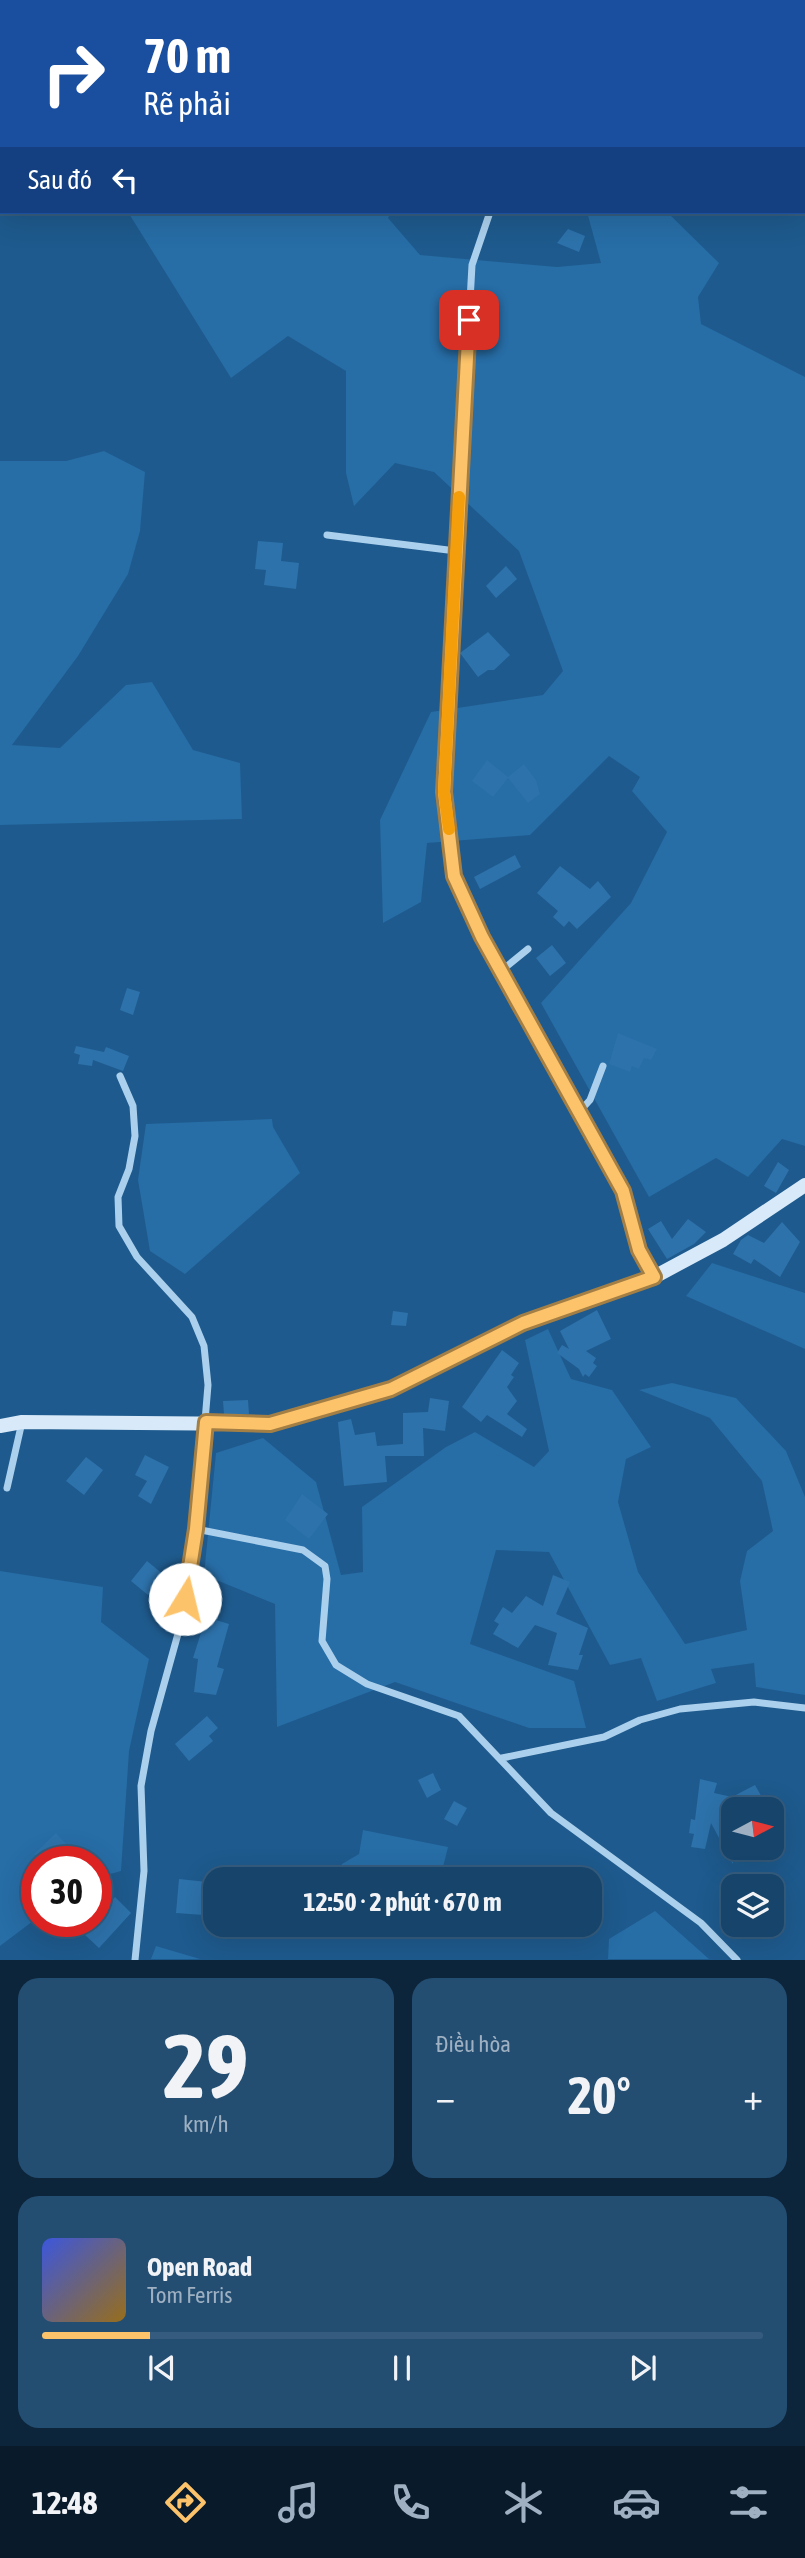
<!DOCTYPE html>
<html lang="vi">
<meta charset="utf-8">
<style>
:root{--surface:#16446a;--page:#234e72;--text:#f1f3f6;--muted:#9eb0c1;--line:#355c7e;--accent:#fcc36a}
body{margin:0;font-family:"Asap Condensed",sans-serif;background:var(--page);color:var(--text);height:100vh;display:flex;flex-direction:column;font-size:26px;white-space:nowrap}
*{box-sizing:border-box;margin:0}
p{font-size:23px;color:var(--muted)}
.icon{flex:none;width:38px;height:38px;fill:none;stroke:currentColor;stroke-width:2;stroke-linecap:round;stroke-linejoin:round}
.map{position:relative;height:1960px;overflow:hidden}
.details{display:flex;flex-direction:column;gap:18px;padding:18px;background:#0c253a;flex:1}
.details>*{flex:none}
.guide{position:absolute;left:0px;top:0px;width:805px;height:214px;box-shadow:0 7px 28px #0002,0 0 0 2px var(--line);background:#1a4fa0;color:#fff;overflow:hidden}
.needle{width:46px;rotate:83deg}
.fabs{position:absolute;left:721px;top:1797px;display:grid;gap:14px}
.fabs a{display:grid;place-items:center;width:63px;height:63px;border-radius:14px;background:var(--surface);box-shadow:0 7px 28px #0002,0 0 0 2px var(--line);font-size:35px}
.speed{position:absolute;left:21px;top:1846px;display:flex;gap:14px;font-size:35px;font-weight:700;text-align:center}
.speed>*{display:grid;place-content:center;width:91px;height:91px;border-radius:50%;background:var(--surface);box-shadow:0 7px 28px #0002,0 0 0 2px var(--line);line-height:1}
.speed .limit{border:10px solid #d22;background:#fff;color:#111}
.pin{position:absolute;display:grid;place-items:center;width:60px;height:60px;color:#fff;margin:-30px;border-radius:14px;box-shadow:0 4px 10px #0006}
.me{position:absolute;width:77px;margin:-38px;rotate:9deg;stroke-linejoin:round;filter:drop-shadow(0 0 5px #0008)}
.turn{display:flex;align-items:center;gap:24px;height:147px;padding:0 28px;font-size:32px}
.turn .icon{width:91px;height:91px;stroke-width:2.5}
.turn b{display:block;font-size:49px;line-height:60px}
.then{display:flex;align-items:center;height:66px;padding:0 28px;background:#0003;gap:14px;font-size:26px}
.big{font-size:52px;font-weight:700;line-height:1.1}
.details .tile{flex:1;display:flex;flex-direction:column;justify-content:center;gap:10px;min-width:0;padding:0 24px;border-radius:21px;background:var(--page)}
.details .dial{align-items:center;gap:0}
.dial b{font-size:91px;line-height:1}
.song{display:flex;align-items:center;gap:21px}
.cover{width:84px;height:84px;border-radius:10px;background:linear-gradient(135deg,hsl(230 70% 55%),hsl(40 70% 35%))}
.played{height:7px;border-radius:4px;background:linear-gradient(90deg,var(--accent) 15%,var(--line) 15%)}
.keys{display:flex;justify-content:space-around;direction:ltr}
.heat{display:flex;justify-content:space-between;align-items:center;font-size:38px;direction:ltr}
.details .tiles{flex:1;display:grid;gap:18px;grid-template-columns:1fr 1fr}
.tile:last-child{grid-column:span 2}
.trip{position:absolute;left:203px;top:1867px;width:399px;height:70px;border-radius:21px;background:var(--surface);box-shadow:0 7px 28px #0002,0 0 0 2px var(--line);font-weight:700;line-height:70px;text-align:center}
.tab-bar{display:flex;height:112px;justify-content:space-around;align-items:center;background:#091b2a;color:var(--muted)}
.tab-bar .icon{width:49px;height:49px}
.tab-bar .current{color:var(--accent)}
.tab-bar b{font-size:32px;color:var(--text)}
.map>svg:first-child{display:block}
</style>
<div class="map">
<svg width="805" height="1960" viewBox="0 0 805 1960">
<rect width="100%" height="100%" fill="#1e5a8d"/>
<path fill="#276da6" d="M128 212H391L388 218 420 255 557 267 601 263 587 212H667L719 263 698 297 701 324 805 377V1146L782 1139 748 1177 716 1158 649 1197 541 1003 631 903 667 832 632 791 640 777 609 756 530 835 427 843 421 902 383 923 380 820 431 712 543 695 563 671 519 551 434 472 395 463 354 506 346 473V371L288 336 231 378Z
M104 451 145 472 140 531 128 574 78 656 12 745 60 748 126 685 152 682 193 750 240 763 242 819 0 825V461H66Z
M272 1119 273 1127 300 1173 185 1274 150 1251 138 1180 146 1124Z
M712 1263 805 1293V1349L686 1296Z
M548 1329 571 1379 612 1390 651 1447 626 1459 618 1502 638 1572 685 1644 747 1630 740 1581 747 1551 773 1531 762 1481 710 1418 639 1390 672 1383 736 1398 786 1451 805 1497V1695L756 1687 754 1663 711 1669 716 1683 657 1701 641 1658 610 1665 549 1552 496 1550 470 1644 574 1681 586 1728H529L395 1682 277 1727 275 1604 204 1575 216 1453 263 1438 316 1482 341 1575 363 1572 362 1507 446 1447 475 1432 534 1467 549 1451 525 1340Z
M0 1571 103 1587 101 1622 149 1659 129 1751 121 1871 96 1878V1862H37V1918L0 1946Z
M363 1830 448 1847 440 1879H337L342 1864 359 1854Z
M655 1911 709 1959H608L609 1939Z
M156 1946 200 1959H151Z"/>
<path fill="#2d72ab" d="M568 229 585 236 579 252 557 243Z
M258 541 283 543 281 561 299 563 296 589 264 585 266 570 255 569Z
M506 566 517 579 496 598 486 586Z
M488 632 510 655 494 670H488L478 677 460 653Z
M487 760 508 777 524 764 536 780 540 794 528 803 508 778 493 797 472 781Z
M515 855 521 867 480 889 474 877Z
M560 866 590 889 598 881 611 897 577 929 569 921 564 927 553 917 558 911 537 893Z
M552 945 566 963 550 976 536 958Z
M127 988 140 992 133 1015 120 1010Z
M618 1033 657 1049 651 1060 644 1058 639 1069 632 1066 630 1072 609 1064Z
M76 1046 104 1052 106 1047 129 1056 123 1071 93 1060 92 1066 78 1064 80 1055 74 1053Z
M778 1162 789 1170 776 1193 764 1186Z
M688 1219 706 1232 694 1244 667 1259 648 1229 661 1221 672 1239Z
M782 1222 800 1242 780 1277 754 1259 751 1264 733 1254 741 1240 748 1235 764 1243Z
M597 1310 611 1339 586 1351 596 1358 593 1363 597 1366 589 1377 585 1374 583 1377 579 1369 557 1353 562 1345 569 1349 560 1331Z
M393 1311 408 1313 406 1326 391 1325Z
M502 1350 519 1363 511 1375 514 1377 507 1387 517 1401 507 1414 527 1429 522 1437 487 1415 481 1422 462 1407Z
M430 1398 449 1401 445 1431 423 1428 424 1456H385L387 1482 344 1486 338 1422 351 1419 355 1435 375 1432 377 1446 403 1444V1413L428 1412Z
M248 1400 249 1414H224L223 1401Z
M145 1455 169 1467 151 1504 138 1496 147 1481 135 1475Z
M86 1457 103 1470 84 1495 66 1481Z
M302 1494 328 1514 309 1539 285 1520Z
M147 1561 164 1575 148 1595 131 1581Z
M553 1575 570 1582 556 1614 588 1628 579 1655H583L578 1670 548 1665 557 1633 535 1625 518 1648 493 1634 499 1624 494 1621 503 1607 512 1613 526 1596 543 1606Z
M206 1617 229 1624 217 1667 224 1669 216 1695 194 1692 198 1659 193 1658Z
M207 1716 218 1728 209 1736 213 1741 189 1761 175 1744Z
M433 1773 441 1790 427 1798 418 1780Z
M700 1779 717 1783 714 1793 732 1797 755 1785 769 1810H733V1864L711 1823 705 1849 691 1847 694 1834 689 1833 691 1819 695 1820Z
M454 1801 467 1808 457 1826 444 1819Z
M56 1833 68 1846 50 1862H41L34 1854Z
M179 1879 207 1882 204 1915 176 1913Z
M115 1897 131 1913 99 1948 71 1922H96V1903L103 1910Z"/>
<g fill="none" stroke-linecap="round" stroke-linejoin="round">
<path stroke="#abd0ed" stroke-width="7" d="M327 535 456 551 472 265 490 212
M456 551 444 792 454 876 482 937 623 1191 639 1250 654 1277
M501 971 528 949
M120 1076 133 1106 135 1136 129 1169 118 1197 119 1226 137 1257 192 1317 204 1346 208 1385 196 1529 181 1623 151 1731 141 1786 144 1871 135 1960
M579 1112 590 1100 603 1066
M7 1488 22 1422
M196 1529 303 1550 325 1566 327 1579 322 1641 336 1665 367 1684 459 1716 551 1813 701 1923 737 1960
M502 1758 604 1737 640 1720 680 1709 754 1702 805 1708"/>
<path stroke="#d8eaf9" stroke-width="14" d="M0 1426 22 1422 270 1424 391 1389 523 1323 654 1277 723 1240 805 1185"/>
</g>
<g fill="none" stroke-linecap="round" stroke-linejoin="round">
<g stroke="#a47f45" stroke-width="18">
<path id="route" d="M185 1599 196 1529 206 1422 270 1424 391 1389 523 1323 654 1277 639 1250 623 1191 482 937 454 876 444 792 469 320"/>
</g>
<use href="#route" stroke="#fcc36a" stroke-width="12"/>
<path stroke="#f59e0b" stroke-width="12" d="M449 829 444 792 459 497"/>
</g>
</svg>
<div class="fabs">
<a><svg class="needle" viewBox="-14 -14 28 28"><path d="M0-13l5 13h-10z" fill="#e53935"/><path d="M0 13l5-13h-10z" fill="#9eb0c1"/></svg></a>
<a><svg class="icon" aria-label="layers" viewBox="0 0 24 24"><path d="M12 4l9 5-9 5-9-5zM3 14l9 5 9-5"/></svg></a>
</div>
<div class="speed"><div class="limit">30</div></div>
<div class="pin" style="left:469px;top:320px;background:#d93025"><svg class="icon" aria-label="arrive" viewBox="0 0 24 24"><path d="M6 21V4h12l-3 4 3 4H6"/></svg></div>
<svg class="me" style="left:185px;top:1599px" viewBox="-20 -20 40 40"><circle r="19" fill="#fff"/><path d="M0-13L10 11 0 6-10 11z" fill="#fcc36a"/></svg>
<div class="trip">12:50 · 2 phút · 670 m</div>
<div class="guide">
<div class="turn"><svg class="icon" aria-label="right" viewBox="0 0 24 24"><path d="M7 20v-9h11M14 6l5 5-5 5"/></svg><div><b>70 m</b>Rẽ phải</div></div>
<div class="then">Sau đó<svg class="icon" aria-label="left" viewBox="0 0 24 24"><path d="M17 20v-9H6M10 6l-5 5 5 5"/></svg></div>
</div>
</div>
<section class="details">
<div class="tiles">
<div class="tile dial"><b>29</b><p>km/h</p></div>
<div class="tile"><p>Điều hòa</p>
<div class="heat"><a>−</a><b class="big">20°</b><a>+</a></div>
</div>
<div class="tile">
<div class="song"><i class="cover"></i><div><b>Open Road</b><p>Tom Ferris</p></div></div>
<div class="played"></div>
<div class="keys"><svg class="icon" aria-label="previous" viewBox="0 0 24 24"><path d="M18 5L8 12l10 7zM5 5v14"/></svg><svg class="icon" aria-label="pause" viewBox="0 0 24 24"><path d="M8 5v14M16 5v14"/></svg><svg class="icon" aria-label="next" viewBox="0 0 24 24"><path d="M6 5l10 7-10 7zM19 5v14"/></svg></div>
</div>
</div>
</section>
<nav class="tab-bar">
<b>12:48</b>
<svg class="icon current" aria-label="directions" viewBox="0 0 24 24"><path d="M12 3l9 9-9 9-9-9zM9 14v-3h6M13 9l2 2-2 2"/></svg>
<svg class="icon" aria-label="music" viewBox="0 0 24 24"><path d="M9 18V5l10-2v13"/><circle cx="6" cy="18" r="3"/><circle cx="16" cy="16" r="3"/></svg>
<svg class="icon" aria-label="phone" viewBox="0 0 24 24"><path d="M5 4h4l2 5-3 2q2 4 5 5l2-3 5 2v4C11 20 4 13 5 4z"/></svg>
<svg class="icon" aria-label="climate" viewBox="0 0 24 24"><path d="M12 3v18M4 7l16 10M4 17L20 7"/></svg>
<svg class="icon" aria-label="car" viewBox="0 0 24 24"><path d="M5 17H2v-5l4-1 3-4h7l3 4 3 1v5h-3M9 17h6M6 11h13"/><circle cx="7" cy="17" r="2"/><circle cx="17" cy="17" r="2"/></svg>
<svg class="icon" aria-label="filters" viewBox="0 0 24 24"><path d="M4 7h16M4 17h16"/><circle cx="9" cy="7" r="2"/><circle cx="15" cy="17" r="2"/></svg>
</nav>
